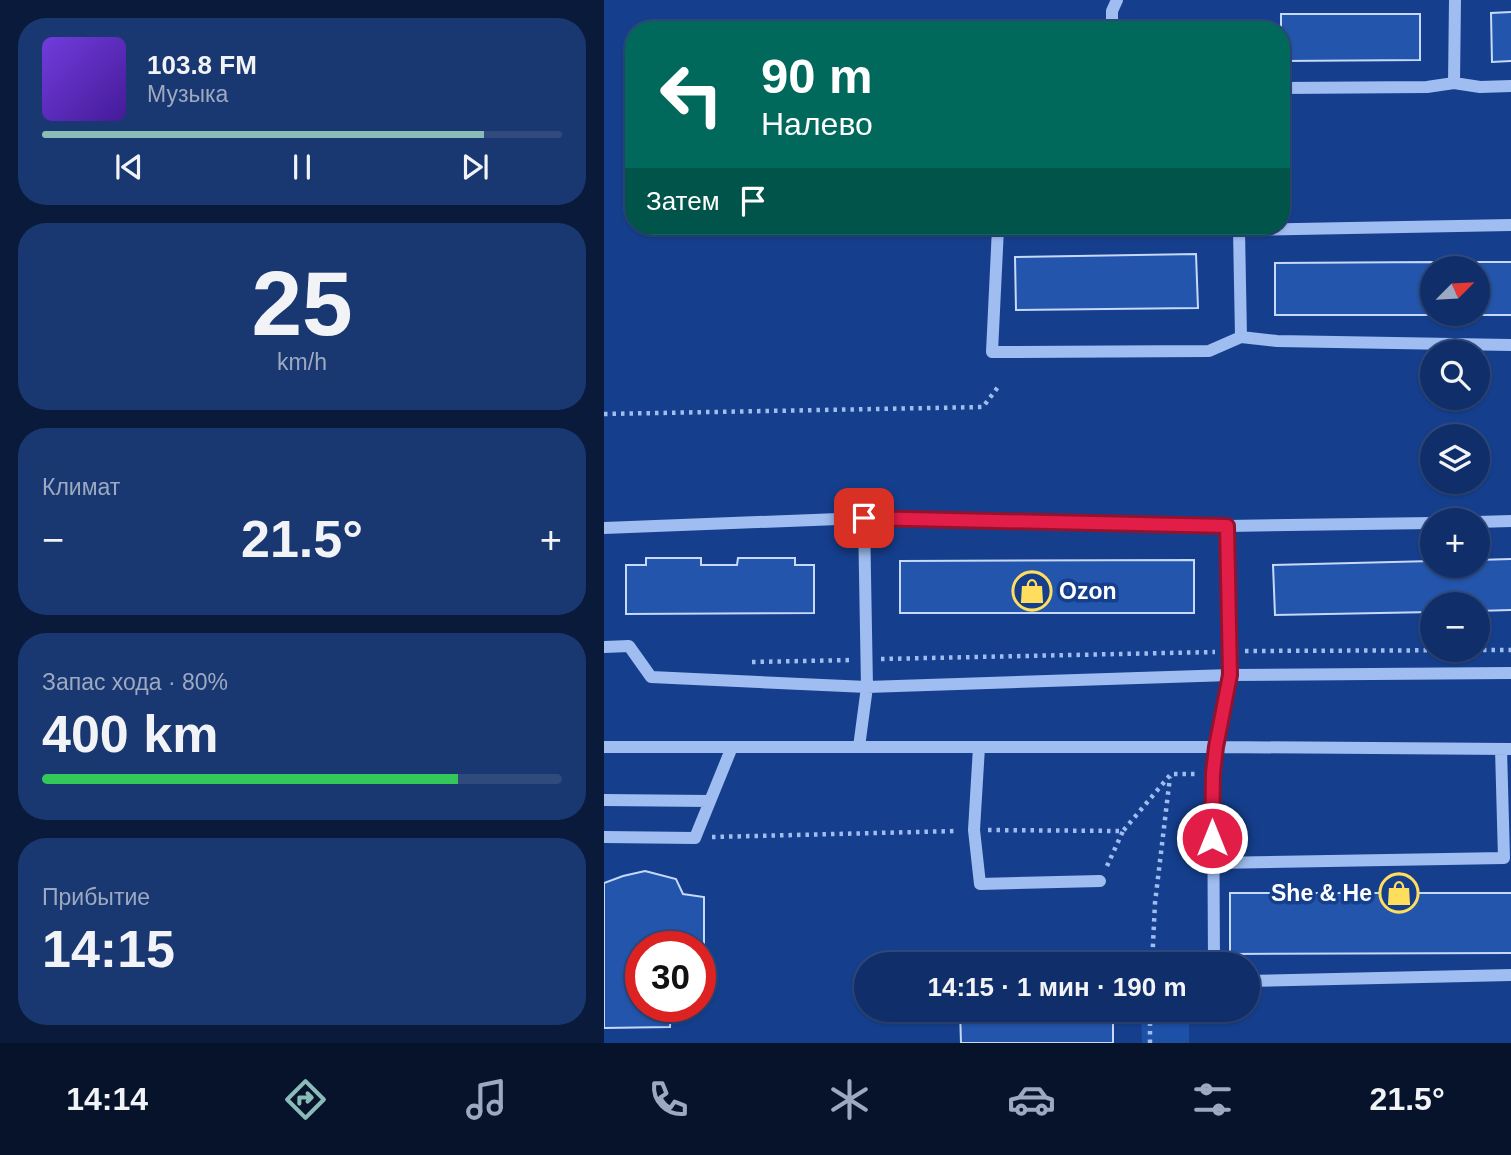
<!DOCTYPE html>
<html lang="ru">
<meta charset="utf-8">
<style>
:root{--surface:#102f6a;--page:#193770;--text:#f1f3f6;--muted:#9ca9c1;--line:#304a7e;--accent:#8bbbb9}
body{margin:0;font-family:Arial,sans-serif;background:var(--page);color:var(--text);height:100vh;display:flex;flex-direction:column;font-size:26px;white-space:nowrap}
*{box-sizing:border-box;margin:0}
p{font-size:23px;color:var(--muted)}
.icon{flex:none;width:38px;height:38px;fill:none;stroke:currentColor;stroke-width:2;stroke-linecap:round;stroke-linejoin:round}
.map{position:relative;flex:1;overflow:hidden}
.side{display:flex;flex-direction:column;gap:18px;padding:18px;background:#091a3a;width:604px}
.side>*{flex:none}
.guide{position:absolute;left:21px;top:21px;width:665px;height:214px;border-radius:28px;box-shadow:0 2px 5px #0004,0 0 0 2px var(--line);background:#00695c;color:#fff;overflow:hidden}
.needle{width:46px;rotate:66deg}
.buttons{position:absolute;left:816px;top:256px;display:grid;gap:14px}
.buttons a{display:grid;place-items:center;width:70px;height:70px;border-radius:50%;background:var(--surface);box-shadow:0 2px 5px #0004,0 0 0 2px var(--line);font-size:35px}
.speed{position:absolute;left:21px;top:931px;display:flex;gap:14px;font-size:35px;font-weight:700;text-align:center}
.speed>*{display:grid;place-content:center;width:91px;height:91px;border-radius:50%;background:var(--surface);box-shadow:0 2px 5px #0004,0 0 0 2px var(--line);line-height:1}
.speed .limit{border:10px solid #d22;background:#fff;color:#111}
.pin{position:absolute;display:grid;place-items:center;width:60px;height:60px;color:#fff;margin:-30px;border-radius:14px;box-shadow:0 4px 10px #0006}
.me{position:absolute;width:77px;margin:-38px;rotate:0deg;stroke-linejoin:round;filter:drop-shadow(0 0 5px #0008)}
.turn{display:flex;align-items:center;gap:24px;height:147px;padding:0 21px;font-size:32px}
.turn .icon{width:91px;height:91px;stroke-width:2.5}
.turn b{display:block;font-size:49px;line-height:60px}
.then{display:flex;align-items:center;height:66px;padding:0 21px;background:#0003;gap:14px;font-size:26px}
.big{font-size:52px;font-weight:600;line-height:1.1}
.side .widget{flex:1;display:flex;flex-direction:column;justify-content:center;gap:10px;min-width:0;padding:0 24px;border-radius:28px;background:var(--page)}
.side .dial{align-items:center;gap:0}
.dial b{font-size:91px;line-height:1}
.song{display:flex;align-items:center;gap:21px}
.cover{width:84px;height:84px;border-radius:10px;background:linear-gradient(135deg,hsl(260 70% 55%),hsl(260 70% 35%))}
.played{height:7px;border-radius:4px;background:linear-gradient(90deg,var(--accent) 85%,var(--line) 85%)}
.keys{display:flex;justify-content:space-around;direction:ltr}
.heat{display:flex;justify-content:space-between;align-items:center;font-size:38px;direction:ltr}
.charge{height:10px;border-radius:5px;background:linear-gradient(90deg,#34c759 80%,var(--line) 0)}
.trip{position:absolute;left:250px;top:952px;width:406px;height:70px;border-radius:35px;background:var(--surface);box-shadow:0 2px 5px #0004,0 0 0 2px var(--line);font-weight:600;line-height:70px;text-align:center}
.tab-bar{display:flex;height:112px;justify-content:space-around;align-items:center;background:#06132a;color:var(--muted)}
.tab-bar .icon{width:49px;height:49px}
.tab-bar .selected{color:var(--accent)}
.tab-bar b{font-size:32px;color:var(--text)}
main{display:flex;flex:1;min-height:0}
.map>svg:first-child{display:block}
</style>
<main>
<section class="side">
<div class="widget">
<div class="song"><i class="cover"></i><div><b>103.8 FM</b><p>Музыка</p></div></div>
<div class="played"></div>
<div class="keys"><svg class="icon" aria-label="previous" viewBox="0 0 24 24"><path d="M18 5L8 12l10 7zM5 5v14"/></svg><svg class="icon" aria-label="pause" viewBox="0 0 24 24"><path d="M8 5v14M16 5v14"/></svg><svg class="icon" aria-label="next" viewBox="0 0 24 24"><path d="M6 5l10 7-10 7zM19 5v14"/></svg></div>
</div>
<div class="widget dial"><b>25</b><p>km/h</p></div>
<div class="widget"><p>Климат</p>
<div class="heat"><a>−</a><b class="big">21.5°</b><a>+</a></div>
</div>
<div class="widget"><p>Запас хода · 80%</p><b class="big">400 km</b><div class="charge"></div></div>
<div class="widget"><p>Прибытие</p><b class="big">14:15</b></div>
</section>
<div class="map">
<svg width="908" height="1043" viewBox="0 0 908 1043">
<rect width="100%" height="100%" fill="#153f8d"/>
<path fill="#1d50a7" d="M537 1010H585V1043H538Z"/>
<path fill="#2355ac" stroke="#c6d9fb" stroke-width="2" d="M908 12V61L888 62 887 13Z
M677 14H816V60L677 61Z
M592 254 594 308 412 310 411 257Z
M828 262V315H671V263Z
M873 262H908V315H873Z
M42 558H97V565H133L134 558H191V565H210V613L22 614V565H42Z
M908 559V610L873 611V604H828V612L671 615 669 565 828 561V565H873V560Z
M590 560V613H296V561Z
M41 871 72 879 79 894 100 897V947H37V1006H67L66 1027 0 1028V883L19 876Z
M626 893H908V953L626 954Z
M356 1010H509V1043H357Z"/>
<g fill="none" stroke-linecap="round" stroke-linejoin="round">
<path stroke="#9fbdf0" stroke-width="4.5" stroke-dasharray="3.5 5" stroke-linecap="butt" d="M0 414 379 407 394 387
M641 651 908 650
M277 659 611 652
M148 662 248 660
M384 830 519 831 567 774H594
M108 837 354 831
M503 866 519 831
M548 964 551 903 566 777
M546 1043V1010"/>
<path stroke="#9fbdf0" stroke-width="12" d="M508 30V11L513 0
M850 83 851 0
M677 88 823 87 850 83 876 87 908 86
M908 225 635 230 637 337 673 341 908 345
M635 230 394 228 388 352 605 351 637 337
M873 522 908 521
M0 528 260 518 623 526
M0 647 25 646 47 677 263 687 626 675 908 673
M0 747H612L908 749
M255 747 263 687 260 518
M375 747 370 830 376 884 496 881
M0 800 106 801
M0 837 91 838 128 747
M609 863 900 858 897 749
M610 964 609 773 612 747 626 675 623 526 828 523
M644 981 908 975"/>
</g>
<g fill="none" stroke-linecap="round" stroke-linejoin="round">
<g stroke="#92132f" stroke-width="18">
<path id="route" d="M260 518 623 526 626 675 612 747 609 773 608 838"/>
</g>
<use href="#route" stroke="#e11d48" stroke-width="12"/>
</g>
<defs>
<g id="shop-ring" transform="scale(2.0125)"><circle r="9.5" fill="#153f8d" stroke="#ffde5e" stroke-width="1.5"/><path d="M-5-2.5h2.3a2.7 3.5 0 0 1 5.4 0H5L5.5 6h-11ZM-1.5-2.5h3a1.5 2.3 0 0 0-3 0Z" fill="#ffde5e"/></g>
</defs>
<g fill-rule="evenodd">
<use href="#shop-ring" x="428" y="591"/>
<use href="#shop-ring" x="795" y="893"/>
</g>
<g text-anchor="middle" stroke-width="7" stroke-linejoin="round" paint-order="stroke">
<g font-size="23" font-weight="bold" fill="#fff" stroke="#153f8d" text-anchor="start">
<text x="455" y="599">Ozon</text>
<text x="768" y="901" text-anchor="end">She &amp; He</text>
</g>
</g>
</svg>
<div class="buttons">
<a><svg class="needle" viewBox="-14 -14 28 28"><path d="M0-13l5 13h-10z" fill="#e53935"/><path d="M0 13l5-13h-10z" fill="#9ca9c1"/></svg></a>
<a><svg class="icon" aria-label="search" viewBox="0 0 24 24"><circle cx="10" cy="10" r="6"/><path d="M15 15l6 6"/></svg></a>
<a><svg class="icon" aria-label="layers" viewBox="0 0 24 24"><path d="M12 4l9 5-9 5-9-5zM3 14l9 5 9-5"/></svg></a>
<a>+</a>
<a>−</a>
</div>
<div class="speed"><div class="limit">30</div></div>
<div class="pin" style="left:260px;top:518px;background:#d93025"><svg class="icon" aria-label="arrive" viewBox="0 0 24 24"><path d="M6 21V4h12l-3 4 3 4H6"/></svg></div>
<svg class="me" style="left:608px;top:838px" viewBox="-20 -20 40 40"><circle r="17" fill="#e11d48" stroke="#fff" stroke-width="3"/><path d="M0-11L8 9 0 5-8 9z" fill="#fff"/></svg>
<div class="trip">14:15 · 1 мин · 190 m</div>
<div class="guide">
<div class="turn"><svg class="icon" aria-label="left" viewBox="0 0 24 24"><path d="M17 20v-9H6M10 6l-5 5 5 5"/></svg><div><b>90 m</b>Налево</div></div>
<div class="then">Затем<svg class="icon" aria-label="arrive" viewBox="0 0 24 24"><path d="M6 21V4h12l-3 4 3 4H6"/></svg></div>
</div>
</div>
</main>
<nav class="tab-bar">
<b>14:14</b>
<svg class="icon selected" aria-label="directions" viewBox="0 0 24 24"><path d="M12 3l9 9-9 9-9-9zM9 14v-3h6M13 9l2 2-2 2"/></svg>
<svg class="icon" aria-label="music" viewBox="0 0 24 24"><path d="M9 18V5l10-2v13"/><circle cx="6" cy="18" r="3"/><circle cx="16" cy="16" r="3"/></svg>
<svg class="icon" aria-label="phone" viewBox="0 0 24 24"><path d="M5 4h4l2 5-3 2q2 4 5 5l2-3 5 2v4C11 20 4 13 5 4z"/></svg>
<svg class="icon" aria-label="climate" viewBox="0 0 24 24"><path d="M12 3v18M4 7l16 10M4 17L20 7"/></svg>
<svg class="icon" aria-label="car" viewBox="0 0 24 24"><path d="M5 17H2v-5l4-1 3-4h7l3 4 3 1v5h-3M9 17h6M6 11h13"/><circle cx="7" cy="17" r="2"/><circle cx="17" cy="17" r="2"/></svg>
<svg class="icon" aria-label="filters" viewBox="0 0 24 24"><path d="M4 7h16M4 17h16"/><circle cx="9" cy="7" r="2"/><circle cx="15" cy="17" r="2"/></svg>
<b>21.5°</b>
</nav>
